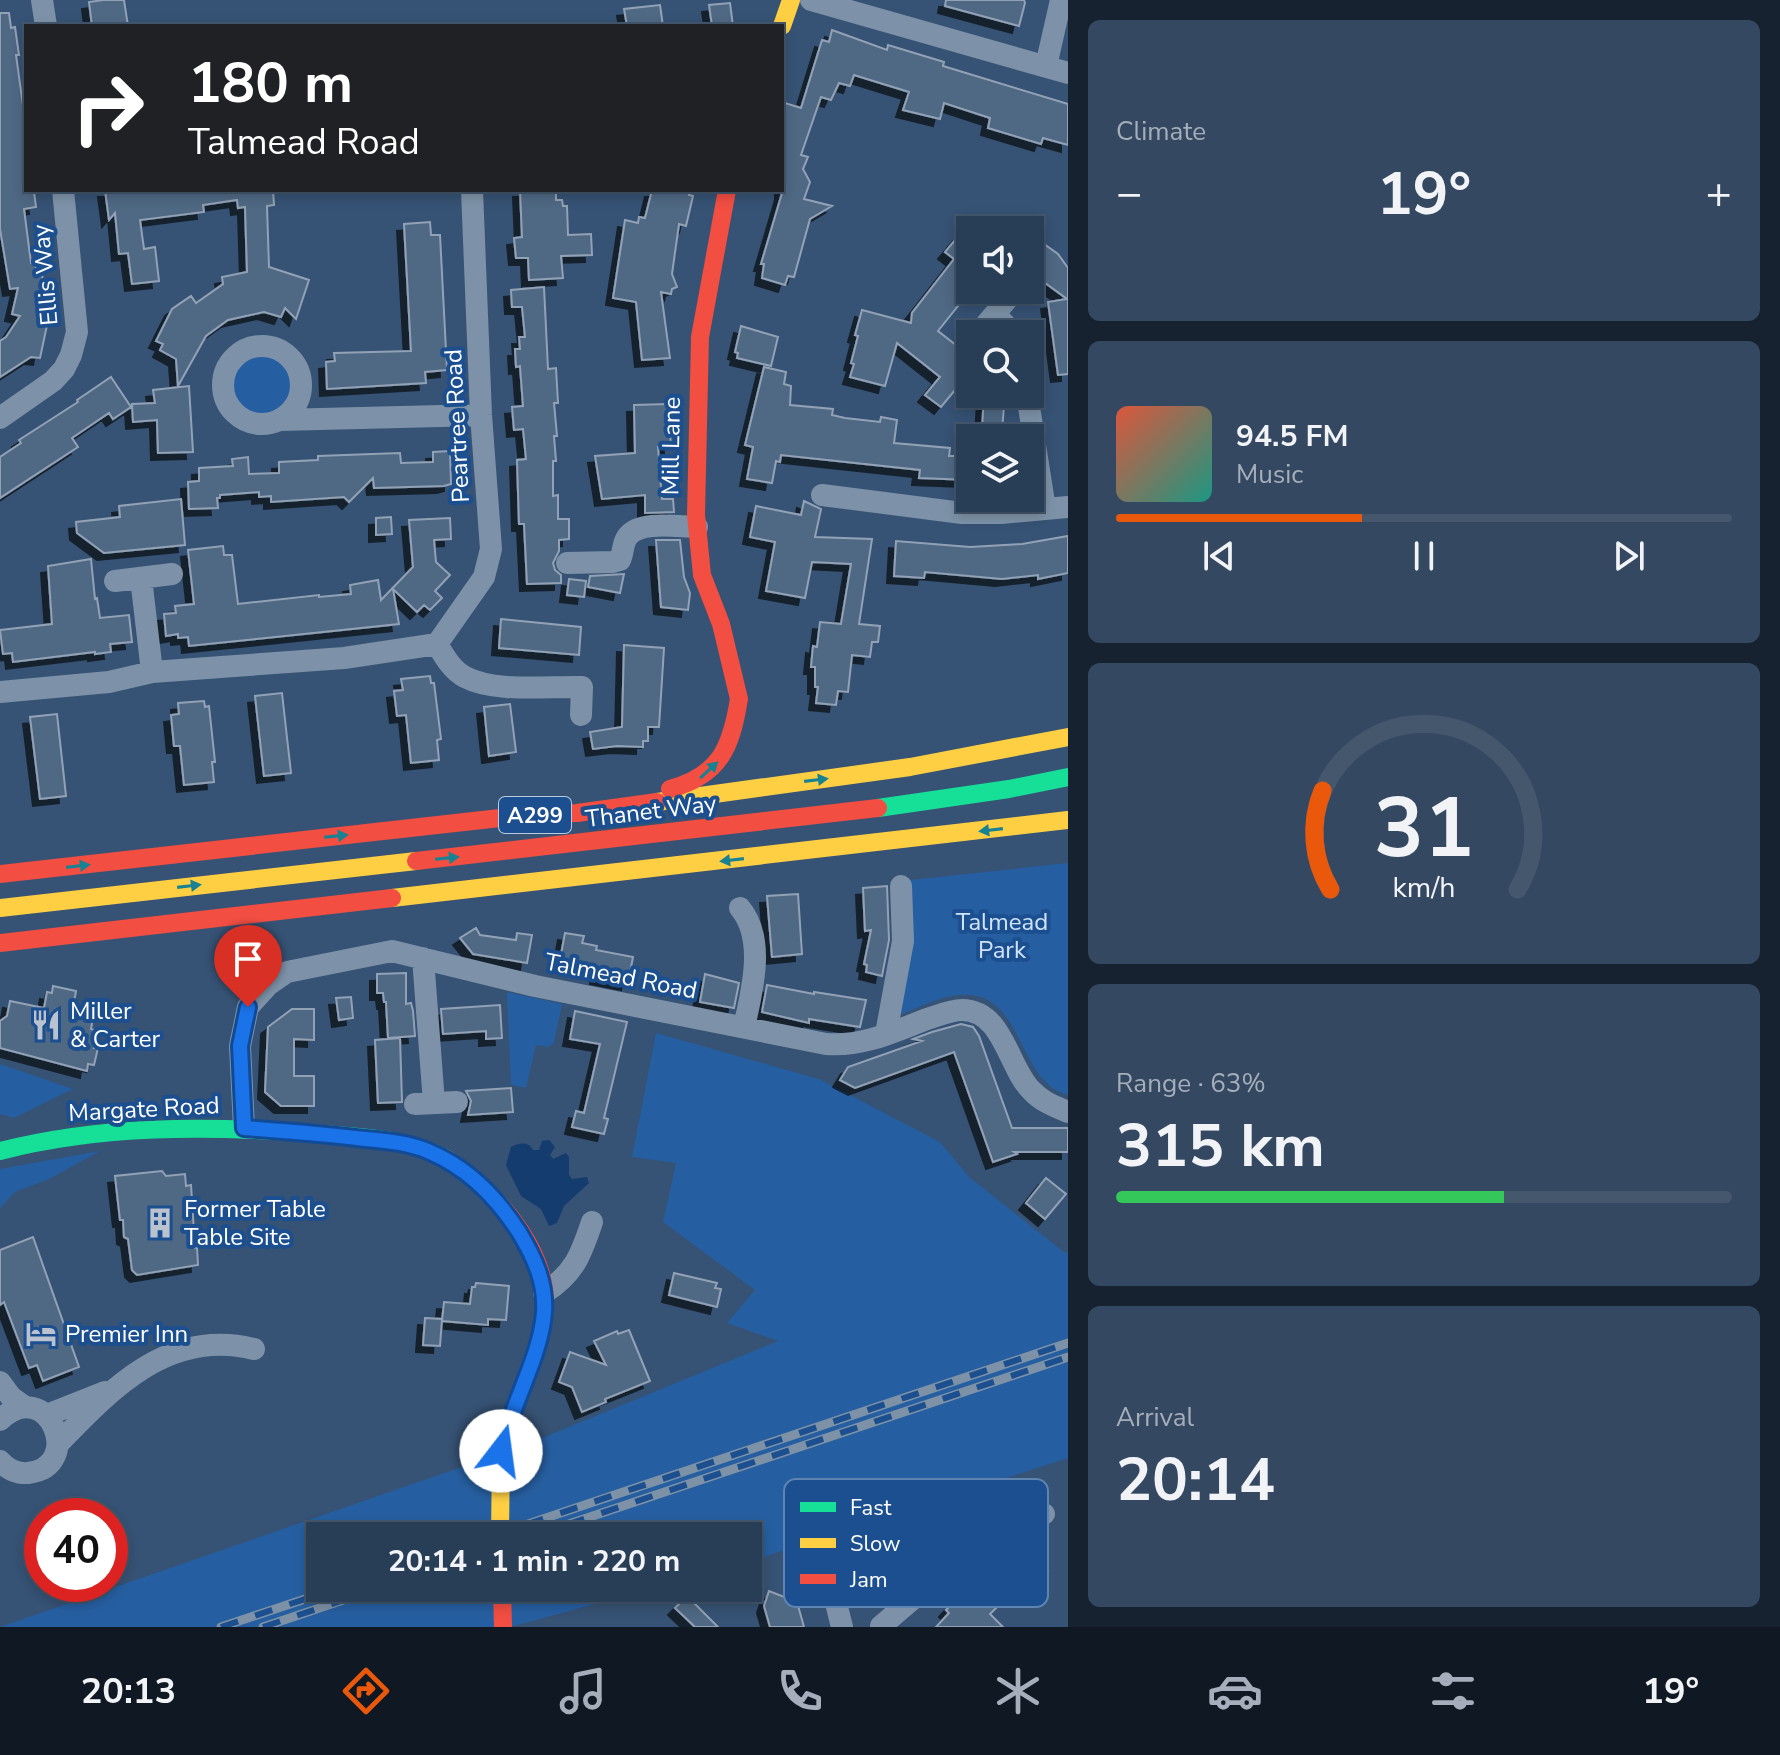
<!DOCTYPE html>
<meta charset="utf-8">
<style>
:root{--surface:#283e57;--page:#344961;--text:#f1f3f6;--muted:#a5aeba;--line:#44576d;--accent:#ea580c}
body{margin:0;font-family:"Nunito Sans",sans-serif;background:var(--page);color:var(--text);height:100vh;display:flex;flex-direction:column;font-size:30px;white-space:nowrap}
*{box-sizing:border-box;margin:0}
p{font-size:26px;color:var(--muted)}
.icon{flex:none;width:44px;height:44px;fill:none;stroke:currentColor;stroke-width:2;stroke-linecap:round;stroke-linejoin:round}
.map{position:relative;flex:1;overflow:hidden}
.sheet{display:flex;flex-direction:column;gap:20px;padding:20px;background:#162230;width:712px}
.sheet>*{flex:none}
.banner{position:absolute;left:24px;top:24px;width:760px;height:168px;border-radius:0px;box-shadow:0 4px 12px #0003,0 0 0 2px var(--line);background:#202124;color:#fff;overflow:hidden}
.controls{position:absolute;left:956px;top:216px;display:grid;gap:16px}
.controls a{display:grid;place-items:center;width:88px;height:88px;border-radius:0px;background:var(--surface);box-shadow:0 4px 12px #0003,0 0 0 2px var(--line);font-size:40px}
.speed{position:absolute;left:24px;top:1498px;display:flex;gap:16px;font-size:40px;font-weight:700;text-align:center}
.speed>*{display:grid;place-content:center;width:104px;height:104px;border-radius:50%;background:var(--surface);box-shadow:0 4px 12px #0003,0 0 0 2px var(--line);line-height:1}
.speed .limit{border:12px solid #d22;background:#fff;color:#111}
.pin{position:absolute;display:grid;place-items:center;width:68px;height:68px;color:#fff;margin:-82px -34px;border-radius:50% 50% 50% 0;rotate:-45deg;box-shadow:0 0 8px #0007}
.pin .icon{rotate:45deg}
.me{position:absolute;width:88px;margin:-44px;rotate:15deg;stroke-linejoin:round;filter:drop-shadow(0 0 6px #0008)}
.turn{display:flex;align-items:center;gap:28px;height:168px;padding:0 32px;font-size:36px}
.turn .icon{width:104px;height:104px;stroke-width:2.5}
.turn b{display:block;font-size:56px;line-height:68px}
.big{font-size:60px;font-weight:700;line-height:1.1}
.sheet .tile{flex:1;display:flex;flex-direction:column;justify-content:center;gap:12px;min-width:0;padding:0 28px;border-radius:12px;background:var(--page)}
.sheet .dial{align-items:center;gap:0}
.dial svg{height:208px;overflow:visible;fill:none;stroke:var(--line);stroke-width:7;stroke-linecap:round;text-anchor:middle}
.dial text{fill:var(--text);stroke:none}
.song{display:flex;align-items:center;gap:24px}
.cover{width:96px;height:96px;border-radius:12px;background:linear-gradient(135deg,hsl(10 70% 55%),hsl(170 70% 35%))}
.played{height:8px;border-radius:4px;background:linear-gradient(90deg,var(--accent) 40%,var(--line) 40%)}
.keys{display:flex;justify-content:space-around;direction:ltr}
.heat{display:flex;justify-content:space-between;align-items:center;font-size:44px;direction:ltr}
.charge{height:12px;border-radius:6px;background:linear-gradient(90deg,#34c759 63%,var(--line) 0)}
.trip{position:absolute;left:306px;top:1522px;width:456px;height:80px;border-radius:0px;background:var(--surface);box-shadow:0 4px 12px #0003,0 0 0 2px var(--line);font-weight:700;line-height:80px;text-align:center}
.tabs{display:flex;height:128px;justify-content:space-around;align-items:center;background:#101923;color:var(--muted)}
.tabs .icon{width:56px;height:56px}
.tabs .selected{color:var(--accent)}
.tabs b{font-size:36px;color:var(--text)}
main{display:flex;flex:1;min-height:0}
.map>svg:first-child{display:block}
</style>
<main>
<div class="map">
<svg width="1068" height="1627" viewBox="0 0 1068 1627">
<defs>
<filter id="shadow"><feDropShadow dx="-7" dy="7" stdDeviation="0" flood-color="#0009"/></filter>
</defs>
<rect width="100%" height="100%" fill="#365274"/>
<path fill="#265fa1" d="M223 385a39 39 0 1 1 78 0a39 39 0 1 1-78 0Z
M1068 863V1095C1013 1080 1026 983 952 996 934 999 916 1009 899 1015L910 880Z
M507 992 562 1004 554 1043 548 1047 536 1045 526 1088 511 1085Z
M656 1033 819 1079 940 1142 969 1177 1065 1253 1068 1252V1458L748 1562V1536H320V1588H654L510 1627H0L525 1445 778 1341 727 1323 755 1290 663 1222 676 1163 632 1157Z
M0 1064 73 1089 14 1118 0 1114Z
M100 1151 49 1179 15 1192 0 1208V1169Z"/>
<path fill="#153c6e" d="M549 1140 555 1147 550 1155 553 1159 566 1153 569 1157V1175L572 1179 587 1177 589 1183 564 1206 557 1223 549 1226 541 1209 521 1196 506 1165 511 1147C519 1143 528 1141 533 1150H539L542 1141Z"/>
<path fill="#506783" stroke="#92a2b6" stroke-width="2" filter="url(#shadow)" d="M103 0H124L128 26H92L89 2Z
M946 0H1024L1025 3 1019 26 945 6Z
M730 3 733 26H712L709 5Z
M660 5 663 26H627L624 9Z
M0 13H9L11 28 15 27 19 55H16L26 127V190L34 192 36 207 24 209 31 263H35L37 275 42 274 45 301 52 302 40 358 31 357 0 377V341L6 337 20 316 12 314 18 288 10 289 0 229Z
M832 30 887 50 888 45 944 62 943 66 1068 104V145L1043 138 1041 144 988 128 990 118 944 103 940 119 903 110 909 92 854 75 850 86 839 83 831 100 821 97 801 155 808 157 803 169 810 182 804 199 832 206 810 219 794 277 788 276 785 285 762 278 764 264H761L782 193V102L801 108 822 40 829 42Z
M105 190H273L274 205 267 206 269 267 309 280 296 319 285 308 281 317 264 312 228 320 206 336 178 386 176 359 160 350 163 344 156 341 172 309 191 296 196 303 223 284 222 277 247 272 245 207 238 208 237 200 203 205 204 212 140 220 144 249 155 247 159 281 132 284 128 253 119 254 115 213 109 220Z
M520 190H556V200H562L563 206H567L568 235 591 234 592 255 561 256 563 278 529 280 528 258H516L514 238 522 237Z
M652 190H690L689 195 693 196 686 226 679 224 672 274 677 287 672 289 671 294 661 292 670 358 642 360 636 302 613 298 625 220 638 223 639 217 645 218Z
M430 222 431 235H440L447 370 425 372 426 383 327 389 326 362 335 361 334 353 411 351 404 224Z
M960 234 970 241V291L938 331 970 356V392L960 384 941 407 925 395 940 377 897 343 885 386 850 377 854 364 851 363 858 336 855 335 862 310 911 323 912 313 954 259 945 252Z
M1030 234 1058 254 1068 268V374L1058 375 1048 302 1067 299 1030 272Z
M544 287 548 369 556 368 558 403H554L557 436H554L556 461H553V496L558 495V519H569V539L559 540V551L553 563 555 570 561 575V583L527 584 524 524H519L517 460 526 459 523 429 514 430 512 407 523 406 520 366 516 367 515 349H520L519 337H525L522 307H512L511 290Z
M741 326 778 337 771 366 737 358 738 353 735 352Z
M764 367 786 372 784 384 791 386 790 405 833 409 832 415 845 418 880 422 881 417 897 420 894 443 950 448 949 456H970V480L919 478 920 470 781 455 780 462 776 461 772 483 747 479 753 447 745 445Z
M111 377 131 407 113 419 109 413 72 438 78 447 0 498V457L21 443 19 440 78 402 77 400Z
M189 386 193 452 158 453 157 420 133 422 132 404 155 403 153 390Z
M984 394H1013L1004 406 1002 431 982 430Z
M668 404 671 446 658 447 662 499H673L674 512 645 513V495L602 499 595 456 635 453 634 405Z
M450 451 451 484 444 486 374 488 373 478 349 502 344 497 271 502V496L259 497V492L220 495V498H217L218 508 189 509 188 482 199 481V468L233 466 232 459 248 457 249 474 279 473V462L318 460V456L400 453 401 463 433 462V452Z
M181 499 185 545 104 553 77 533 76 522 120 517 119 506Z
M804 501 821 509 815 537 872 539 859 624 880 626 878 642H872L870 657 852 655 848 692 838 691 836 705 816 703 818 687H815V667H811L813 646 817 647 820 622 841 624 851 564 812 562 805 598 766 591 775 542 750 537 756 506 801 515Z
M391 517 392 534 376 535V518Z
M450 518 451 539 434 540 436 562 450 575 435 591 442 598 430 610 424 605 417 612 393 589 399 624 189 646 188 637 178 638V634L166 636 164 614 176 613 175 606 194 604 188 550 223 546 224 555H232L238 604 319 595V597L351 594 350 585 378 580 381 600 413 567 409 520Z
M1068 536V573L1038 579V575L1002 579 925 572 924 578 894 576 896 541 970 547 1022 544Z
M656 540H680L684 577 690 593 688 610 661 607Z
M91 559 95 599 97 598 100 618 129 615 132 642 110 644 111 652 95 654V652L13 662 12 653 3 654 0 630 52 624 48 566Z
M624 574 620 593 588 587 590 576Z
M569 579 586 581 584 597 567 595Z
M501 619 581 627 579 655 499 648Z
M624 645 664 648 659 727H648V741H643V747L617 746 593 749 590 732 622 727Z
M430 676 431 683H434L441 739 437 740 439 760 411 763 406 715 397 716 394 691 403 690 401 679Z
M282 693 291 773 264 776 255 696Z
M204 701 205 707 209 706 215 762H212L214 782 184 785 180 746H174L171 715 179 714 178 703Z
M510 704 516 752 489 756 484 707Z
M57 714 66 796 40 799 30 717Z
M887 886 889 940 882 976 866 972 867 965 864 964 871 930 865 931 863 888Z
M798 894 802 954 772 957 767 896Z
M476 928 480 935 516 940 517 933 532 935 527 963 473 954 460 938Z
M565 933 584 936 582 943 597 946 596 950 633 957 628 983 597 977 598 973 559 965Z
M406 973V1004L411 1003 413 1011 415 1036 388 1038 386 1002H384L383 993H377V974Z
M705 974 739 983 734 1008 700 1002Z
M767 985 814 994V992L866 1000 860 1027 809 1019V1023L762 1012Z
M53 986 76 991 72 1014 93 1018 91 1029 98 1031 94 1048H98L94 1065 88 1064 87 1071 0 1048V1021L7 1016 10 1001 44 1008 47 992 52 993Z
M351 997 353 1018 339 1020 336 998Z
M500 1005 502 1038 486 1039V1031L443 1034 441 1009Z
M292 1009H314V1040L294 1039V1076H314V1106H281L265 1092 268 1027Z
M575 1011 627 1022 604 1118 608 1119 604 1134 572 1127 576 1111 584 1113 600 1044 570 1039Z
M961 1024 973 1027 979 1036 1012 1128H1068V1152H1014L1017 1154 993 1162 954 1052 855 1088 840 1080 848 1067 922 1041 913 1039 932 1032Z
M400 1038 402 1102 378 1103 375 1040Z
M511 1088 513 1112 468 1115 471 1101 466 1091Z
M162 1171 166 1176 185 1174 186 1186 191 1185 195 1248 197 1247 198 1265 137 1275 132 1270 128 1239 124 1237 123 1220H120L115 1176Z
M1046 1178 1066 1194 1045 1219 1026 1203Z
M33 1237 79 1367 43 1381 37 1365 29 1368 4 1302 0 1305V1250Z
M674 1273 717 1283 715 1288 721 1289 717 1307 669 1295Z
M476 1283 509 1286 506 1320 488 1319V1325L442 1321 444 1302 470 1304 472 1287H475Z
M425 1318 442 1319 440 1346 423 1345Z
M629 1330 650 1381 605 1399 606 1402 582 1412 572 1387 559 1382 570 1352 606 1365 594 1341 617 1331 618 1334Z
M1034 1546 1045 1557 1040 1563 1048 1571 1032 1587 1025 1579 990 1614 1003 1627H936L949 1613 946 1610 971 1583 977 1589 975 1580 985 1569 991 1575 1003 1562 1008 1566 1025 1548 1028 1551Z
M814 1573H821L823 1580 834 1577 838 1592 797 1602 804 1627H770L764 1606 769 1591 797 1602 792 1579Z
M687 1596 718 1627H695L675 1608Z"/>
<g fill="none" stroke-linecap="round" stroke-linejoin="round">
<path stroke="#7d92a8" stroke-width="22" d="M42 0 46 26
M811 0 1068 73
M1046 66 1061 0
M995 314 1014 334
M979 333 1013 292
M223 385a39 39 0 1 1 78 0a39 39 0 1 1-78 0Z
M1027 394 1045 509
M0 418 53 381 64 369 71 355 77 332 63 190
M280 420 481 415
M822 495 962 513H1001L1068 507
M567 563 613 562 620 560C624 552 622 543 628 536 641 520 678 527 697 527
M141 578 152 672
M115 581 172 574
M437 644C444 656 452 670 465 677 495 693 548 686 582 687L581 715
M0 692 109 682 152 672 344 658 437 644 484 577 491 549 481 415 472 190
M740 908C766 939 752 991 744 1027
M423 958 434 1103
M886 1034 903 941 901 886
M415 1104 457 1102
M244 1128 240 1046 248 1007 268 985 287 972 392 951 535 986 826 1044C862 1047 893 1032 927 1019 937 1016 951 1010 962 1010 1003 1010 1008 1067 1031 1090 1042 1102 1054 1106 1068 1112
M544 1293C574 1274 581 1255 592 1222
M0 1382 11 1397 25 1407
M47 1415 105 1392
M0 1420C48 1374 86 1467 28 1473 17 1474 7 1469 0 1461
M58 1444C112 1388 169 1328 254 1349
M837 1607 842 1627
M883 1627 881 1626 976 1545 1044 1514"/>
<path stroke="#16e098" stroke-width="18" d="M878 808 1009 789 1068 777
M0 1151C102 1125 205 1126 310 1133 357 1137 404 1137 447 1159"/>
<path stroke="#ffcf43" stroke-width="18" d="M782 26 791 0
M657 802 910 767 1068 737
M392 898 1068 820
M0 908 416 861"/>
<path stroke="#f24e42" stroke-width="18" d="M727 190 700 337 696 515 702 575 721 624 739 699
M670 789C720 775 731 748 739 699
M416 861 878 808
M0 874 527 815 577 813 657 802
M0 943 392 898
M447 1159C499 1194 559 1259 542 1327 532 1370 511 1409 501 1451
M502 1588 503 1627"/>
<g stroke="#7e92a7" stroke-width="9">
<path id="rail" d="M492 1536 1068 1343
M533 1536 1068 1357
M221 1627 338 1588
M263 1627 379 1588"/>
</g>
<use href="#rail" stroke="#1b4f8f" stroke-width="6" stroke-dasharray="18" stroke-linecap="butt"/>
<path stroke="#ffcf43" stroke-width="18" d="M500 1536 501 1451"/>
</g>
<defs><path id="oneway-solid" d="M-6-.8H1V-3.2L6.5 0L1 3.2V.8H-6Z" transform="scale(2)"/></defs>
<g fill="#198292">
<use href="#oneway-solid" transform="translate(709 770) rotate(-43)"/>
<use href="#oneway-solid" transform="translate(816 780) rotate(-7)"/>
<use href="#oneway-solid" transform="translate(991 830) rotate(173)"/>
<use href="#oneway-solid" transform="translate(336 836) rotate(-6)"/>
<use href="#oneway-solid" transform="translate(447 858) rotate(-6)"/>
<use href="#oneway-solid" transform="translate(732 860) rotate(173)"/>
<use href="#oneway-solid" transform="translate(78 866) rotate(-7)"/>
<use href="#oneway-solid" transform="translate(189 886) rotate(-7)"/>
</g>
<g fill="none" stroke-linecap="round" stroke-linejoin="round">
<g stroke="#114b97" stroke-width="20">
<path id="route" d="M248 1007 240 1046 244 1128C284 1131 325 1134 365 1139 387 1141 410 1143 430 1152 468 1168 497 1198 519 1232 534 1257 546 1282 544 1312 541 1356 511 1405 501 1451"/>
</g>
<use href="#route" stroke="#1a73e8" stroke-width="14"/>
</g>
<defs>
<g id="restaurant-bare" transform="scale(2.4)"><path d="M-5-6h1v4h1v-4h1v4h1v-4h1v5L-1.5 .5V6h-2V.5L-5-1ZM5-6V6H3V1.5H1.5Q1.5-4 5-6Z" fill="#b9c2ce" stroke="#1b4f8f" stroke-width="2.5" paint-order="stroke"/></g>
<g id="building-bare" transform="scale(2.4)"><path d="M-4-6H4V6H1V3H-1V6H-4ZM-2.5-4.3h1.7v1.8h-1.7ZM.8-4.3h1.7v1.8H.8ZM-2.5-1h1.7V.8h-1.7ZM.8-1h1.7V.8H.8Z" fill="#b9c2ce" stroke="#1b4f8f" stroke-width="2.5" paint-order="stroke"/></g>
<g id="hotel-bare" transform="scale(2.4)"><path d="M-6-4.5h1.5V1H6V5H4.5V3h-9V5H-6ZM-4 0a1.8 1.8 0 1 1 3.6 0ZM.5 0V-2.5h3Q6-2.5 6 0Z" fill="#b9c2ce" stroke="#1b4f8f" stroke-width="2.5" paint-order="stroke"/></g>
</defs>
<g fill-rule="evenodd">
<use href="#restaurant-bare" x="46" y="1025"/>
<use href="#building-bare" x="160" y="1223"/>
<use href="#hotel-bare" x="41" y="1334"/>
</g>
<g text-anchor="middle" stroke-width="8" stroke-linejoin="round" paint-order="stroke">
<rect fill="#1b4f8f" stroke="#bbcadd" stroke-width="2" x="499" y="797" width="72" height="36" rx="6"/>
<g font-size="22" font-weight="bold" fill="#fff">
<text x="535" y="823">A299</text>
</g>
<g font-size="24" fill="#fff" stroke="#1b4f8f">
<text transform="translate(45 275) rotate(-95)" y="8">Ellis Way</text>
<text transform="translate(457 426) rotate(-93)" y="8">Peartree Road</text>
<text transform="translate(671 446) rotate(-89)" y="8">Mill Lane</text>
<text transform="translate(651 811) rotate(-7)" y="8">Thanet Way</text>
<text transform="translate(621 976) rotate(11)" y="8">Talmead Road</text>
<text transform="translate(144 1109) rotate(-3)" y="8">Margate Road</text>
</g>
<g font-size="24" fill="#cfe3fa" stroke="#1b4f8f">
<text x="1002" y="930">Talmead<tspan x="1002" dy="28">Park</tspan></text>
</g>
<g font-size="24" fill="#fff" stroke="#1b4f8f" text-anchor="start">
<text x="70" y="1019">Miller<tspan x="70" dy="28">&amp; Carter</tspan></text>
<text x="184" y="1217">Former Table<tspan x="184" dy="28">Table Site</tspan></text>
<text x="65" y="1342">Premier Inn</text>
</g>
</g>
<rect x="784" y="1479" width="264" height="128" rx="12" fill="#1b4f8f" stroke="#5f84b1" stroke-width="2"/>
<rect x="800" y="1502" width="36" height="10" fill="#16e098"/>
<rect x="800" y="1538" width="36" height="10" fill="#ffcf43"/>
<rect x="800" y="1574" width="36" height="10" fill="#f24e42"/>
<g font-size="22" fill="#fff">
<text x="850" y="1515">Fast</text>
<text x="850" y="1551">Slow</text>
<text x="850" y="1587">Jam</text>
</g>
</svg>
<div class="controls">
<a><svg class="icon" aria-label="sound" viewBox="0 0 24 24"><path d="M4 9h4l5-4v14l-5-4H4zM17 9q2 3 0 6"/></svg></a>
<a><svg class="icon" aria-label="search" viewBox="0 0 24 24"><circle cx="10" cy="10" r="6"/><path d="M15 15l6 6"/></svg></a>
<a><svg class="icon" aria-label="layers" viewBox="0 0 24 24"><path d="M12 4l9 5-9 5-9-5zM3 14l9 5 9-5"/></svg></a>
</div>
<div class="speed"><div class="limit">40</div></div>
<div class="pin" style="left:248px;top:1007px;background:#d93025"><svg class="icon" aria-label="arrive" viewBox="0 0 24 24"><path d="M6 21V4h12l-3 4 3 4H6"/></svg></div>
<svg class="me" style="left:501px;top:1451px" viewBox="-20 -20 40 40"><circle r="19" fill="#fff"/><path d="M0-13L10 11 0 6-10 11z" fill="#1a73e8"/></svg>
<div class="trip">20:14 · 1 min · 220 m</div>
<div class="banner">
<div class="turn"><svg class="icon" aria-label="right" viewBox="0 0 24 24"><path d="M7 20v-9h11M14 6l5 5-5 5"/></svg><div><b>180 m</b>Talmead Road</div></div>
</div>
</div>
<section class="sheet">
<div class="tile"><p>Climate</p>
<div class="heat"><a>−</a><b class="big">19°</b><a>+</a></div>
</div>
<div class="tile">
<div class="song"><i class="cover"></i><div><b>94.5 FM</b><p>Music</p></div></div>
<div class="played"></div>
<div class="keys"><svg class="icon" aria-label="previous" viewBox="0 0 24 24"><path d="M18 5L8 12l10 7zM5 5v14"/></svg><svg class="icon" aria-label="pause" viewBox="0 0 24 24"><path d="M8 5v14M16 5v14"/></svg><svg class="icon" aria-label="next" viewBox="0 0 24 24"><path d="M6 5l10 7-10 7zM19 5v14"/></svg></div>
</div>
<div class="tile dial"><svg viewBox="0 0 100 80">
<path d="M14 69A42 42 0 1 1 86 69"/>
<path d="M14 69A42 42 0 0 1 11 31" stroke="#ea580c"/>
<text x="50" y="56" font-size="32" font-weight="700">31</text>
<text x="50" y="72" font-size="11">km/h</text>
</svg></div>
<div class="tile"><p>Range · 63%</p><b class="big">315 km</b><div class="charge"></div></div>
<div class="tile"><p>Arrival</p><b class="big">20:14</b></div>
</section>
</main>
<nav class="tabs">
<b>20:13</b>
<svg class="icon selected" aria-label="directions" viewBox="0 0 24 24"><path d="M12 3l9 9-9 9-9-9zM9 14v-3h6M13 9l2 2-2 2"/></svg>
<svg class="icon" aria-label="music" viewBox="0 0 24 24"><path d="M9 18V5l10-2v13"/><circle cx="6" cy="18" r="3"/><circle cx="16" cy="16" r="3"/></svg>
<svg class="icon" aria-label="phone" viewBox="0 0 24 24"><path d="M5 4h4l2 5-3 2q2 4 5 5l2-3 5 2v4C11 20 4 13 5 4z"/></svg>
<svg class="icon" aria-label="climate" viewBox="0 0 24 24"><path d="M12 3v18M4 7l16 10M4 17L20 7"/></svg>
<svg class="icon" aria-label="car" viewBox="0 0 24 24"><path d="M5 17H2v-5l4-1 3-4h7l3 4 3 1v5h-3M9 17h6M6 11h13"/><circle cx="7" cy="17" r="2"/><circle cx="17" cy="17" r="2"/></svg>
<svg class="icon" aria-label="filters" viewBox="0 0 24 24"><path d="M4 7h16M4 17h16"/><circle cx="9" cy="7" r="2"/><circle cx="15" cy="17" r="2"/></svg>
<b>19°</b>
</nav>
